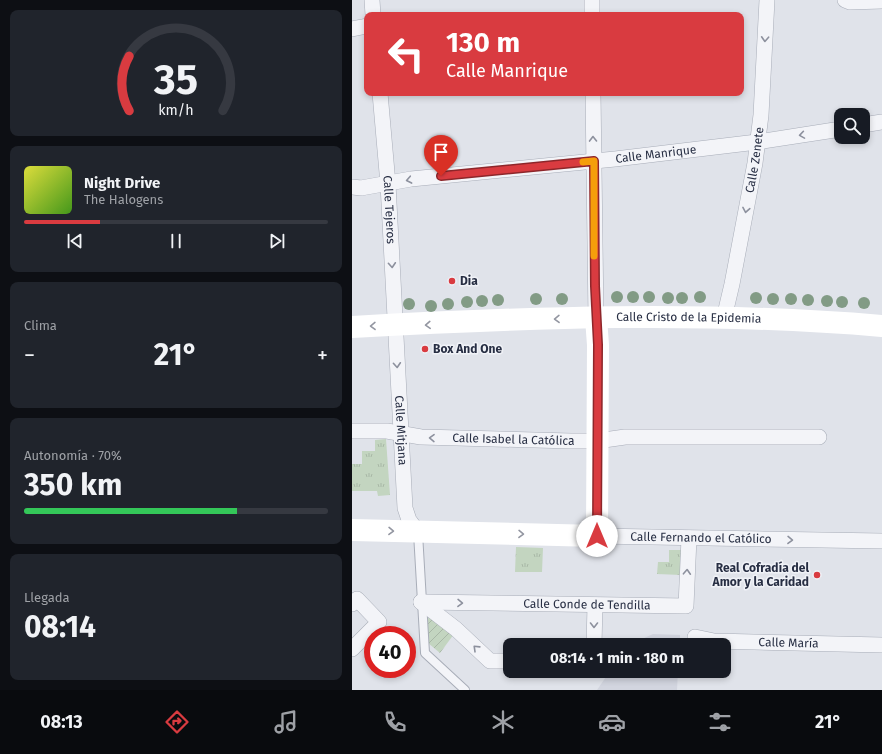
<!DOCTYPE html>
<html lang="es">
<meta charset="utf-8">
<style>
:root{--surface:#171b24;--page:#20242c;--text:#f1f3f6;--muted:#9ea1a6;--line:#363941;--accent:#d93b40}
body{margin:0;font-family:"Fira Sans",sans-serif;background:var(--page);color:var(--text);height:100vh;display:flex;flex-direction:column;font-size:15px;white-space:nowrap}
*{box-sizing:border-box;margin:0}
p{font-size:13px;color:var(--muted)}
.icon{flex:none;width:22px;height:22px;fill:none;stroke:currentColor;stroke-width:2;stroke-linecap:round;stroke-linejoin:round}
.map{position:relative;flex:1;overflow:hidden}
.details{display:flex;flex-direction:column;gap:10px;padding:10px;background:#0d0f14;width:352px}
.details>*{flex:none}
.guide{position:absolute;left:12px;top:12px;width:380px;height:84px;border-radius:8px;box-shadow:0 2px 6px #0003;background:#d93b40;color:#fff;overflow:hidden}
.controls{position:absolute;left:482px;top:108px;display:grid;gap:8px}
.controls a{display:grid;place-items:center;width:36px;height:36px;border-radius:8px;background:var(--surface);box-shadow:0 2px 6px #0003;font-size:20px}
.speed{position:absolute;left:12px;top:626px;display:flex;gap:8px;font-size:20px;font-weight:700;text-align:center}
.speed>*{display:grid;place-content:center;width:52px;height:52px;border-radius:50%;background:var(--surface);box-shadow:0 2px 6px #0003;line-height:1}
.speed .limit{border:6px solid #d22;background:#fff;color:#111}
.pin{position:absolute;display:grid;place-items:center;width:34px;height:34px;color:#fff;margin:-41px -17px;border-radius:50% 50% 50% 0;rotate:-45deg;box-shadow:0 0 4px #0007}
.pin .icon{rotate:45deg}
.me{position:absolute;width:44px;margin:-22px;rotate:0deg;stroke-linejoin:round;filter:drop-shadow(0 0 3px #0008)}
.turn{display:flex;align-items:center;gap:14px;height:84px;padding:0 16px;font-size:18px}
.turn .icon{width:52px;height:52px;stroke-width:2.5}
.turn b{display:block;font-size:28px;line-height:34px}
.big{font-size:30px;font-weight:700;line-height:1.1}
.details .tile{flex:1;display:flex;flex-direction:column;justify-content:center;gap:6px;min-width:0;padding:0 14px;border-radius:8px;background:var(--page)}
.details .dial{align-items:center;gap:0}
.dial svg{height:104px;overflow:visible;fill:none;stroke:var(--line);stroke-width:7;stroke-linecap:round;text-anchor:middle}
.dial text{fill:var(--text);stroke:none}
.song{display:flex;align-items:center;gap:12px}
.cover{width:48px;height:48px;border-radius:6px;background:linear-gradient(135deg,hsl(60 70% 55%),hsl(100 70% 35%))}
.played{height:4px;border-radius:2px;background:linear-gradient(90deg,var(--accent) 25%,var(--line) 25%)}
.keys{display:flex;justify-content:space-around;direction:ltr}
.heat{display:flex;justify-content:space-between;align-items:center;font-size:22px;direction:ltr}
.charge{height:6px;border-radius:3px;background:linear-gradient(90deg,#34c759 70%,var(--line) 0)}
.trip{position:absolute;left:151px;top:638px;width:228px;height:40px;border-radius:8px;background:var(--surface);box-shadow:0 2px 6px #0003;font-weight:700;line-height:40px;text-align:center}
.menu{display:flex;height:64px;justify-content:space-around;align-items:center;background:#090b0e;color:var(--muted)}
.menu .icon{width:28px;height:28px}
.menu .on{color:var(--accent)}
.menu b{font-size:18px;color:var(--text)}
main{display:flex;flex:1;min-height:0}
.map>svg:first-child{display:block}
</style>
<main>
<section class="details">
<div class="tile dial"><svg viewBox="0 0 100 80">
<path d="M14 69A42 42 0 1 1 86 69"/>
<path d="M14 69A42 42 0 0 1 14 27" stroke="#d93b40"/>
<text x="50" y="56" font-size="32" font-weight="700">35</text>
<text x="50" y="72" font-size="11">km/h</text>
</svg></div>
<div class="tile">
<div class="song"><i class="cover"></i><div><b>Night Drive</b><p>The Halogens</p></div></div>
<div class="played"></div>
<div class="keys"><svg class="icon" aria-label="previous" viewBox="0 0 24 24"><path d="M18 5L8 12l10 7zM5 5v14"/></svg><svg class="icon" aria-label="pause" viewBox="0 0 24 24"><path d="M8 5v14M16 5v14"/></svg><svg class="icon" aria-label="next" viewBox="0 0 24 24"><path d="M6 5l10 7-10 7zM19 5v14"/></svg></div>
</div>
<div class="tile"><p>Clima</p>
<div class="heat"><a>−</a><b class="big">21°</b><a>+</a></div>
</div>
<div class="tile"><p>Autonomía · 70%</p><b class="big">350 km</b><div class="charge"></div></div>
<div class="tile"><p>Llegada</p><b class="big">08:14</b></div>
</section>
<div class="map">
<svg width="530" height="690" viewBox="0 0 530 690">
<defs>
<pattern id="grass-tufts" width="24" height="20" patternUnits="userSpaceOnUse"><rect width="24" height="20" fill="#c3d5c0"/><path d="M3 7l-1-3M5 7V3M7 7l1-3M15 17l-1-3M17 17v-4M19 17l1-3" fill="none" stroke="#a8b7a6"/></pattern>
<pattern id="garden-furrows" width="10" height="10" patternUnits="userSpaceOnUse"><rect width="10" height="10" fill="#c3d5c0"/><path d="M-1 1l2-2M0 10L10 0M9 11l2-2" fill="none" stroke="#a8b7a6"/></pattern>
</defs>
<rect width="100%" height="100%" fill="#e0e3ea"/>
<path fill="#d2d5df" d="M301 634 328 635V645H277Z
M258 671H326L325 690H245Z"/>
<path fill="url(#grass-tufts)" d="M34 439 38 495 26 496 25 491H0V464H10V451H23V440Z
M164 547 191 548 190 572H163Z
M317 550H329V575L305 574 306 562H317Z"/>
<path fill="url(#garden-furrows)" d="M76 615 102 634 88 653 76 643Z"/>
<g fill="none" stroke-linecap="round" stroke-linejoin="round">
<g stroke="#a8adb8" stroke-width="10">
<path id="lane" d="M66 533 73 653 113 690"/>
</g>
<g stroke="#a8adb8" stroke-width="16">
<g id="street">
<path d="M20 0 21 15"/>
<path d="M240 0V15"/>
<path d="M493 0 498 2 530 1"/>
<path d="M0 29 15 26"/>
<path id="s1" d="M28 93 36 184 53 508 57 520 66 532"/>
<path d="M241 93 244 318"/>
<path d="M511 125 530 122"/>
<path id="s2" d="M0 187 9 188 59 179 263 159 405 142 489 129"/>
<path id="s3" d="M372 318 380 284 403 163 409 115 415 0"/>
<path id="s4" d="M0 431H35L69 437 219 441H245L273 437H467"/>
<path id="s5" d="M245 536 530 541"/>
<path id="s6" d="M69 602 334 606 337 538"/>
<path d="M69 602 104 629 138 661H158"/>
<path d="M0 604 5 599 27 622 0 649"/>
<path id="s7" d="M343 637 362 641 530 645"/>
<path d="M242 645 243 605"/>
</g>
</g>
<use href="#lane" stroke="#f3f4f8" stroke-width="8"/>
<use href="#street" stroke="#f3f4f8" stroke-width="15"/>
<g stroke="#fff" stroke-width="22">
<path id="s8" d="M0 327C176 317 354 311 530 326"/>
<path d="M0 530 245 536 246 345 244 318"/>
</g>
</g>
<g fill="#829b85">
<circle cx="265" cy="297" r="6"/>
<circle cx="281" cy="297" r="6"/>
<circle cx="297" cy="297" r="6"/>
<circle cx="348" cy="297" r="6"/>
<circle cx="316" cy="298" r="6"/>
<circle cx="330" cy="298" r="6"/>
<circle cx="404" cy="298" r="6"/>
<circle cx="184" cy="299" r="6"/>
<circle cx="210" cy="299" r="6"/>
<circle cx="421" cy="299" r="6"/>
<circle cx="439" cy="299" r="6"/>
<circle cx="146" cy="300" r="6"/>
<circle cx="456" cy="300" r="6"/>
<circle cx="130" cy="301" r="6"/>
<circle cx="475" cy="301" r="6"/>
<circle cx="115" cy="302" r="6"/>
<circle cx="490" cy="302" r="6"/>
<circle cx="512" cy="303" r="6"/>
<circle cx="57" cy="304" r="6"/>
<circle cx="96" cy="304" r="6"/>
<circle cx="79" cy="306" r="6"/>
</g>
<defs><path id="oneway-chevron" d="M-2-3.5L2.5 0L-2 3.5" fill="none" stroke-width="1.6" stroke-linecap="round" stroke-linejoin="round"/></defs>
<g stroke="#8d919e">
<use href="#oneway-chevron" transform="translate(413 39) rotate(93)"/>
<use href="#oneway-chevron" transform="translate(450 135) rotate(171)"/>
<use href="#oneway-chevron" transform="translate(241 139) rotate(-91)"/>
<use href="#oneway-chevron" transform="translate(57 180) rotate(169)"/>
<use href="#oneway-chevron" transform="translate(394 210) rotate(100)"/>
<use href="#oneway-chevron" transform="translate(40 265) rotate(86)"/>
<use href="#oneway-chevron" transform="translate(45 365) rotate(86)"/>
<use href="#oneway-chevron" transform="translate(80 438) rotate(-179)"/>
<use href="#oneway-chevron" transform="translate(438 540) rotate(1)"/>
<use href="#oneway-chevron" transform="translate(335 572) rotate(-87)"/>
<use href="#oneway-chevron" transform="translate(108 603) rotate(1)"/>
<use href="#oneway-chevron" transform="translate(242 625) rotate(90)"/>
<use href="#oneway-chevron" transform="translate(124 648) rotate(-136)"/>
</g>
<g stroke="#9396a1">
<use href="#oneway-chevron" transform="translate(205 319) rotate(179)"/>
<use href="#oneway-chevron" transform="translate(76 325) rotate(177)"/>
<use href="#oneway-chevron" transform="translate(21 326) rotate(179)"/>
<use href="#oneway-chevron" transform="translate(39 531) rotate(1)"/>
<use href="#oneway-chevron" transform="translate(169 534) rotate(1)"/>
</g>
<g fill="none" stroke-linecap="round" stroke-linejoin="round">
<g stroke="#8d262a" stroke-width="10">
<path id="route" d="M89 176 242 161 243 286 246 345 245 536"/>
</g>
<use href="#route" stroke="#d93b40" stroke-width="7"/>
<path stroke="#f59e0b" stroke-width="7" d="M231 162 242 161V256"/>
</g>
<g fill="#d93b40" stroke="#f0f2f7" stroke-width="1.5">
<circle cx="100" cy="281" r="4"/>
<circle cx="73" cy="349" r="4"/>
<circle cx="465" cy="575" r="4"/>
</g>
<g text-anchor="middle" stroke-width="3" stroke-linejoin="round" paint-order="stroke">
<g font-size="12" fill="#272e43" stroke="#f0f2f7">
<text dy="4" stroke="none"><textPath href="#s2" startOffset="306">Calle Manrique</textPath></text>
<text dy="4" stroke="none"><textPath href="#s3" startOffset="161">Calle Zenete</textPath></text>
<text dy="4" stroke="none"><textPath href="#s1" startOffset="117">Calle Tejeros</textPath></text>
<text dy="4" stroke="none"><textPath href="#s8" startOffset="337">Calle Cristo de la Epidemia</textPath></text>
<text dy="4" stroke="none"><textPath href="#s1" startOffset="338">Calle Mitjana</textPath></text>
<text dy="4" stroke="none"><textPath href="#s4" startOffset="162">Calle Isabel la Católica</textPath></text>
<text dy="4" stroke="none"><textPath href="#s5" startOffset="104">Calle Fernando el Católico</textPath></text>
<text dy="4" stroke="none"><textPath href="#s6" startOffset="166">Calle Conde de Tendilla</textPath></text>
<text dy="4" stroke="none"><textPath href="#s7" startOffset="94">Calle María</textPath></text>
</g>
<g font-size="12" font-weight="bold" fill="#272e43" stroke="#f0f2f7" text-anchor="start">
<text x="108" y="285">Dia</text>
<text x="81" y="353">Box And One</text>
<text x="457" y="572" text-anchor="end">Real Cofradía del<tspan x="457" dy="14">Amor y la Caridad</tspan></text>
</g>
</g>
</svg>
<div class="controls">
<a><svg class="icon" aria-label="search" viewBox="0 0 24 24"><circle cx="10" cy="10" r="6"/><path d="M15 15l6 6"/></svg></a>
</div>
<div class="speed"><div class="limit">40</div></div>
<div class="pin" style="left:89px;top:176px;background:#d93025"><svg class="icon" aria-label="arrive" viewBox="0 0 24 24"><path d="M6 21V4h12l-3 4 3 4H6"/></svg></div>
<svg class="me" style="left:245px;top:536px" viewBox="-20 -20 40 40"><circle r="19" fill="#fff"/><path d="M0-13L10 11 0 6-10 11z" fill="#d93b40"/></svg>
<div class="trip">08:14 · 1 min · 180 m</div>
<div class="guide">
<div class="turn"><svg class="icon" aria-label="left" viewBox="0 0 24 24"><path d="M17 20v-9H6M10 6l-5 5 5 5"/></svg><div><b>130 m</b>Calle Manrique</div></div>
</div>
</div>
</main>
<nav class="menu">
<b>08:13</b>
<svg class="icon on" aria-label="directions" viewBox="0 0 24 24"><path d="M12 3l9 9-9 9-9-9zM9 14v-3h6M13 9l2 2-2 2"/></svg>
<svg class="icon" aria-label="music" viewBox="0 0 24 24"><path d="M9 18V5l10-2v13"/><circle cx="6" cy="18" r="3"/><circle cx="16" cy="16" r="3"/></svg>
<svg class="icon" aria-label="phone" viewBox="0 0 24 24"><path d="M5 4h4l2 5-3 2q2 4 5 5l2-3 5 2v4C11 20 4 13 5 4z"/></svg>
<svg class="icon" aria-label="climate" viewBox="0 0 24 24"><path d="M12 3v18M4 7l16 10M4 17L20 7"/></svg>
<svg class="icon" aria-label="car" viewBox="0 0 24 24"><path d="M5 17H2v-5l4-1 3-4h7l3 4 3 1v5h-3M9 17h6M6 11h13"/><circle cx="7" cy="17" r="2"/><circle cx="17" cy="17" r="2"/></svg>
<svg class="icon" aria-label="filters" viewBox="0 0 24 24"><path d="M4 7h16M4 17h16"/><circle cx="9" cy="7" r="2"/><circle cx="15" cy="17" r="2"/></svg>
<b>21°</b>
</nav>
